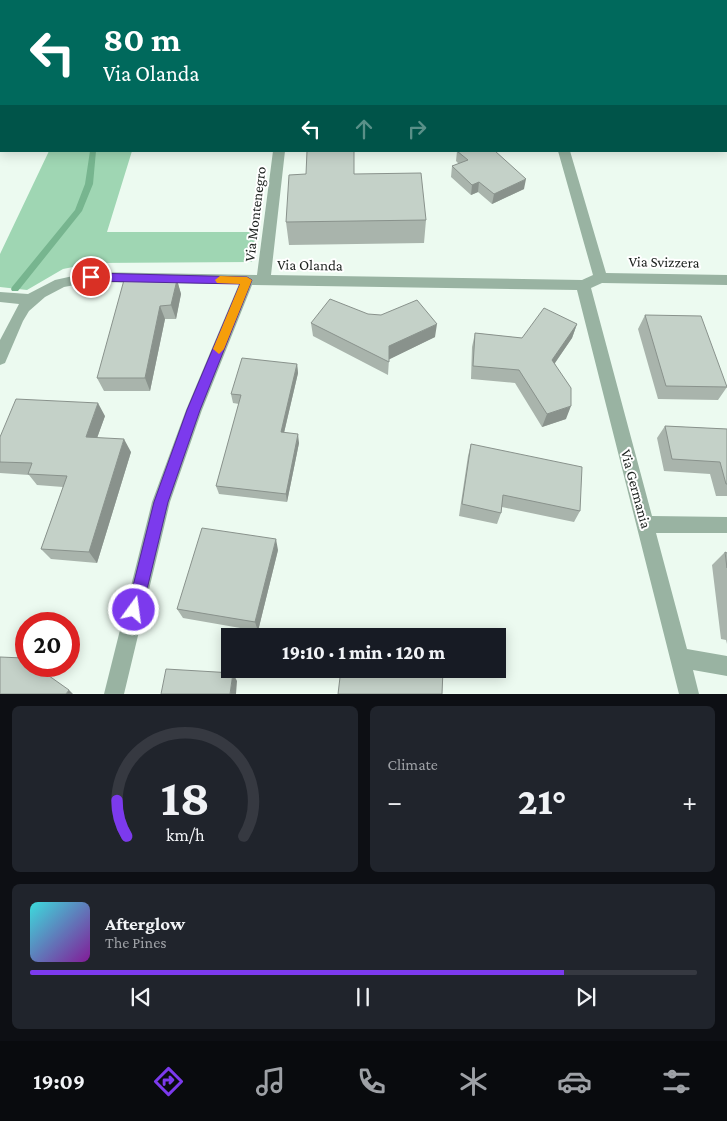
<!DOCTYPE html>
<meta charset="utf-8">
<style>
:root{--surface:#171b24;--page:#20242c;--text:#f1f3f6;--muted:#9ea1a6;--line:#363941;--accent:#7c3aed}
body{margin:0;font-family:"Crimson Pro",serif;background:var(--page);color:var(--text);height:100vh;display:flex;flex-direction:column;font-size:19px;white-space:nowrap}
*{box-sizing:border-box;margin:0}
p{font-size:16px;color:var(--muted)}
.icon{flex:none;width:28px;height:28px;fill:none;stroke:currentColor;stroke-width:2;stroke-linecap:round;stroke-linejoin:round}
.map{position:relative;height:694px;overflow:hidden}
.sheet{display:flex;flex-direction:column;gap:12px;padding:12px;background:#0d0f14;flex:1}
.sheet>*{flex:none}
.banner{position:absolute;left:0px;top:0px;width:728px;height:152px;box-shadow:0 2px 12px #0003;background:#00695c;color:#fff;overflow:hidden}
.speed{position:absolute;left:15px;top:612px;display:flex;gap:10px;font-size:25px;font-weight:700;text-align:center}
.speed>*{display:grid;place-content:center;width:65px;height:65px;border-radius:50%;background:var(--surface);box-shadow:0 2px 12px #0003;line-height:1}
.speed .limit{border:8px solid #d22;background:#fff;color:#111}
.pin{position:absolute;display:grid;place-items:center;width:42px;height:42px;color:#fff;margin:-21px;border:2px solid #fff;border-radius:50%;box-shadow:0 1px 5px #0007}
.me{position:absolute;width:55px;margin:-28px;rotate:14deg;stroke-linejoin:round;filter:drop-shadow(0 0 4px #0008)}
.turn{display:flex;align-items:center;gap:18px;height:105px;padding:0 20px;font-size:22px}
.turn .icon{width:65px;height:65px;stroke-width:2.5}
.turn b{display:block;font-size:35px;line-height:42px}
.lanes{display:flex;align-items:center;height:48px;padding:0 20px;background:#0003;justify-content:center;gap:25px;direction:ltr}
.lanes .off{opacity:.35}
.big{font-size:38px;font-weight:800;line-height:1.1}
.sheet .card{flex:1;display:flex;flex-direction:column;justify-content:center;gap:8px;min-width:0;padding:0 18px;border-radius:8px;background:var(--page)}
.sheet .dial{align-items:center;gap:0}
.dial svg{height:130px;overflow:visible;fill:none;stroke:var(--line);stroke-width:7;stroke-linecap:round;text-anchor:middle}
.dial text{fill:var(--text);stroke:none}
.song{display:flex;align-items:center;gap:15px}
.cover{width:60px;height:60px;border-radius:8px;background:linear-gradient(135deg,hsl(180 70% 55%),hsl(290 70% 35%))}
.played{height:5px;border-radius:2px;background:linear-gradient(90deg,var(--accent) 80%,var(--line) 80%)}
.keys{display:flex;justify-content:space-around;direction:ltr}
.heat{display:flex;justify-content:space-between;align-items:center;font-size:28px;direction:ltr}
.sheet .tiles{flex:1;display:grid;gap:12px;grid-template-columns:1fr 1fr}
.card:last-child{grid-column:span 2}
.trip{position:absolute;left:221px;top:628px;width:285px;height:50px;border-radius:0px;background:var(--surface);box-shadow:0 2px 12px #0003;font-weight:800;line-height:50px;text-align:center}
.dock{display:flex;height:80px;justify-content:space-around;align-items:center;background:#090b0e;color:var(--muted)}
.dock .icon{width:35px;height:35px}
.dock .current{color:var(--accent)}
.dock b{font-size:22px;color:var(--text)}
.map>svg:first-child{display:block}
</style>
<div class="map">
<svg width="727" height="694" viewBox="0 0 727 694">
<rect width="100%" height="100%" fill="#ecfaf0"/>
<path fill="#9fd6b3" d="M0 0H286L1 1V62Z
M49 151H132L107 232H257L252 262 93 263 63 269 27 290 0 287V254Z"/>
<g fill="none" stroke-linecap="round" stroke-linejoin="round">
<path fill="#77b58f" fill-rule="evenodd" d="M90 151H96L93 184 82 211 18 291H12L11 289 12 287 75 210 85 184Z"/>
<path fill="#99b3a2" fill-rule="evenodd" d="M296 0H306V1H296Z
M514 0H524L525 1H515Z
M273 151H285L271 275 582 280 593 275 558 151H570L606 273 727 275V285L602 283 591 288 652 516 727 517V533H656L687 649 727 656V676L693 670 699 694H679L577 290 252 285 202 410 170 502 124 694H104L152 502 186 410 239 284 91 282 64 287 45 297 29 311 23 321 5 363 0 365V340L19 304 0 302V292L28 294 55 280 91 272 257 275Z"/>
</g>
<path fill="#a9b4ac" d="M457 151 524 189 492 204 478 192 471 195 451 177 452 166 459 164 456 161Z
M354 174 426 220 424 243 289 245 286 222Z
M177 280 181 294 176 319H165L150 391H104L97 378Z
M368 314 435 337 389 359 388 375 313 336 311 323Z
M645 315 727 387 718 400 658 399 638 329Z
M577 324 572 338 555 363 566 419 542 427 515 383 471 379 472 347 475 333 522 338Z
M297 364 298 373 284 433 299 443 287 502 219 494 216 486 239 404 233 403 231 394Z
M105 416 97 438 131 452 97 563 51 559 41 549 63 487 37 485 29 475 0 473V437Z
M665 426 727 429V496H716L710 474 664 471 657 438Z
M471 444 580 511 574 522 502 507 501 513 497 524 459 516 468 456Z
M278 550 258 631 183 618 177 609Z
M725 552 727 553V644L726 640 721 639 712 565Z"/>
<path fill="#89928c" d="M172 0H203L197 1H172Z
M526 179 524 189 492 204 494 194Z
M479 182 478 192 471 195 472 185Z
M177 280 181 294 176 319 171 305Z
M160 306 165 319 150 391 145 378Z
M437 324 435 337 388 360 389 346Z
M577 324 572 338 548 373 552 360Z
M297 364 298 373 282 441 281 432Z
M98 403 105 416 93 449 86 437Z
M571 406 566 419 542 427 547 414Z
M298 434 299 443 287 502 286 494Z
M124 439 131 452 97 563 89 552Z
M276 539 278 550 258 631 255 622Z
M233 673 237 681 236 694H230Z
M69 690 73 694H66Z"/>
<path fill="#c4d1c8" stroke="#89928c" d="M307 151H354V174L421 173 426 220 286 222 289 175 306 174Z
M457 151H495L526 179 494 194 479 182 472 185 452 166 468 160Z
M124 280H177L171 305 160 306 145 378H97Z
M330 299 368 314 381 315 417 300 437 324 389 346V362L311 323Z
M544 308 577 324 552 360 571 388V406L547 414 519 370 473 366 475 333 522 338Z
M645 315 701 316 727 387 666 386Z
M242 358 297 364 281 432 298 434 286 494 216 486 241 395 231 394Z
M16 399 98 403 86 437 124 439 89 552 41 549 67 476 28 474 32 463 0 462V437Z
M665 426 727 429V484H726L720 462 672 459Z
M471 444 582 467 580 511 503 495 501 513 462 504Z
M202 528 276 539 255 622 177 609Z
M725 552 727 553V568Z
M0 657 23 658 26 660V666H35L69 690 66 694H0Z
M166 669 233 673 230 694H161Z
M341 669H427L443 670 442 694H338Z"/>
<path fill="#7c3aed" stroke="#51269a" d="M91 273 247 277 252 280 200 410 168 502 142 610 139 615 134 617 129 615 127 610 154 502 187 410 240 284 91 281 86 277Z"/>
<path fill="#f59e0b" d="M220 276 247 277 252 280 224 349 219 354 213 349 240 284 217 283 215 280Z"/>
<g text-anchor="middle" stroke-width="4" stroke-linejoin="round" paint-order="stroke">
<g font-size="15" fill="#1b201d" stroke="#fff">
<text transform="translate(255 214) rotate(-83)" y="5">Via Montenegro</text>
<text transform="translate(664 262) rotate(1)" y="5">Via Svizzera</text>
<text transform="translate(310 265) rotate(1)" y="5">Via Olanda</text>
<text transform="translate(636 489) rotate(75)" y="5">Via Germania</text>
</g>
</g>
</svg>
<div class="speed"><div class="limit">20</div></div>
<div class="pin" style="left:91px;top:277px;background:#d93025"><svg class="icon" aria-label="arrive" viewBox="0 0 24 24"><path d="M6 21V4h12l-3 4 3 4H6"/></svg></div>
<svg class="me" style="left:134px;top:610px" viewBox="-20 -20 40 40"><circle r="17" fill="#7c3aed" stroke="#fff" stroke-width="3"/><path d="M0-11L8 9 0 5-8 9z" fill="#fff"/></svg>
<div class="trip">19:10 · 1 min · 120 m</div>
<div class="banner">
<div class="turn"><svg class="icon" aria-label="left" viewBox="0 0 24 24"><path d="M17 20v-9H6M10 6l-5 5 5 5"/></svg><div><b>80 m</b>Via Olanda</div></div>
<div class="lanes"><svg class="icon" aria-label="left" viewBox="0 0 24 24"><path d="M17 20v-9H6M10 6l-5 5 5 5"/></svg><svg class="icon off" aria-label="ahead" viewBox="0 0 24 24"><path d="M12 20V5M6 11l6-6 6 6"/></svg><svg class="icon off" aria-label="right" viewBox="0 0 24 24"><path d="M7 20v-9h11M14 6l5 5-5 5"/></svg></div>
</div>
</div>
<section class="sheet">
<div class="tiles">
<div class="card dial"><svg viewBox="0 0 100 80">
<path d="M14 69A42 42 0 1 1 86 69"/>
<path d="M14 69A42 42 0 0 1 8 47" stroke="#7c3aed"/>
<text x="50" y="56" font-size="32" font-weight="700">18</text>
<text x="50" y="72" font-size="11">km/h</text>
</svg></div>
<div class="card"><p>Climate</p>
<div class="heat"><a>−</a><b class="big">21°</b><a>+</a></div>
</div>
<div class="card">
<div class="song"><i class="cover"></i><div><b>Afterglow</b><p>The Pines</p></div></div>
<div class="played"></div>
<div class="keys"><svg class="icon" aria-label="previous" viewBox="0 0 24 24"><path d="M18 5L8 12l10 7zM5 5v14"/></svg><svg class="icon" aria-label="pause" viewBox="0 0 24 24"><path d="M8 5v14M16 5v14"/></svg><svg class="icon" aria-label="next" viewBox="0 0 24 24"><path d="M6 5l10 7-10 7zM19 5v14"/></svg></div>
</div>
</div>
</section>
<nav class="dock">
<b>19:09</b>
<svg class="icon current" aria-label="directions" viewBox="0 0 24 24"><path d="M12 3l9 9-9 9-9-9zM9 14v-3h6M13 9l2 2-2 2"/></svg>
<svg class="icon" aria-label="music" viewBox="0 0 24 24"><path d="M9 18V5l10-2v13"/><circle cx="6" cy="18" r="3"/><circle cx="16" cy="16" r="3"/></svg>
<svg class="icon" aria-label="phone" viewBox="0 0 24 24"><path d="M5 4h4l2 5-3 2q2 4 5 5l2-3 5 2v4C11 20 4 13 5 4z"/></svg>
<svg class="icon" aria-label="climate" viewBox="0 0 24 24"><path d="M12 3v18M4 7l16 10M4 17L20 7"/></svg>
<svg class="icon" aria-label="car" viewBox="0 0 24 24"><path d="M5 17H2v-5l4-1 3-4h7l3 4 3 1v5h-3M9 17h6M6 11h13"/><circle cx="7" cy="17" r="2"/><circle cx="17" cy="17" r="2"/></svg>
<svg class="icon" aria-label="filters" viewBox="0 0 24 24"><path d="M4 7h16M4 17h16"/><circle cx="9" cy="7" r="2"/><circle cx="15" cy="17" r="2"/></svg>
</nav>
